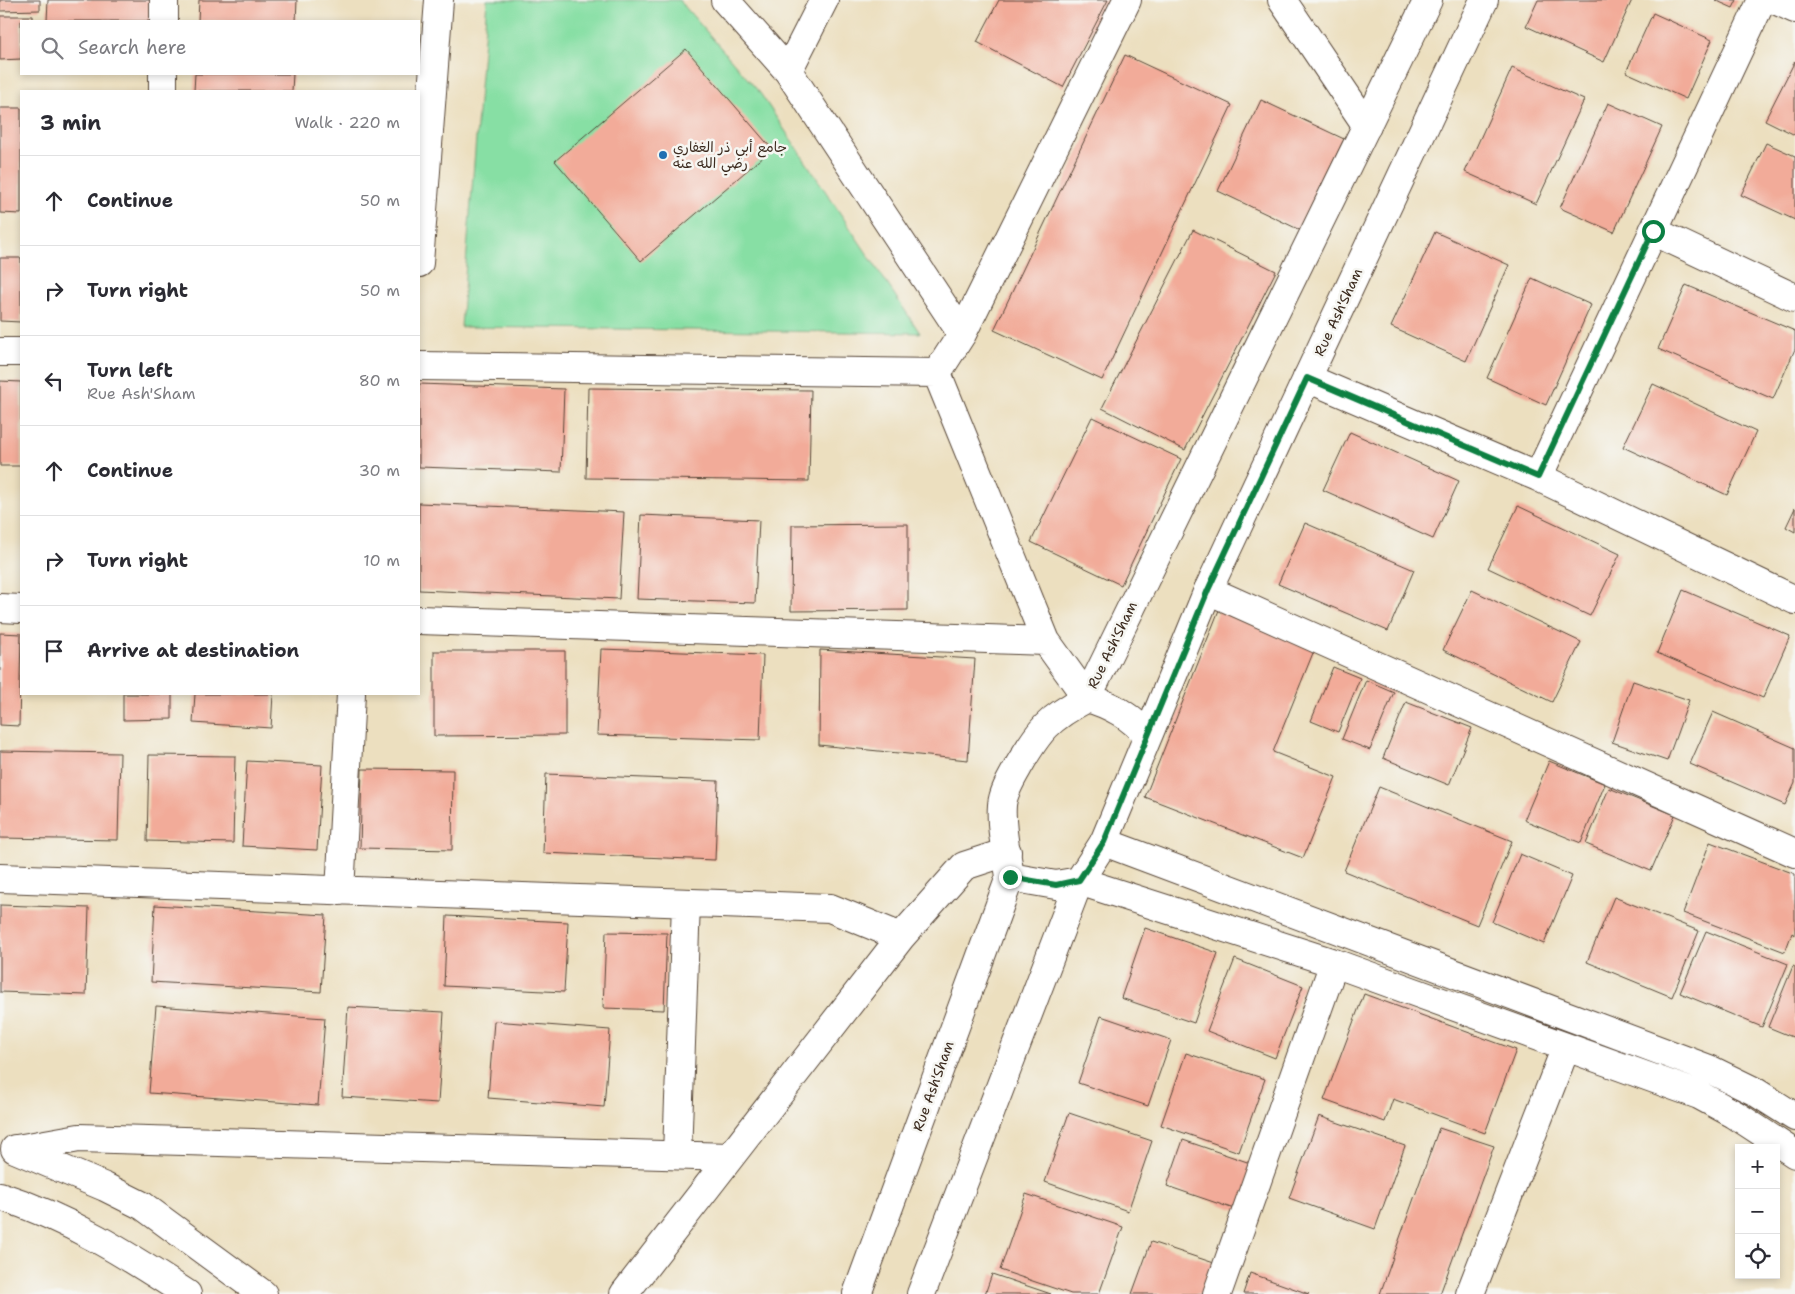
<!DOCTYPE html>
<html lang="en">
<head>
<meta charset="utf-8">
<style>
	:root { --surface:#fff; --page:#f2f2f3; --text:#2b2b33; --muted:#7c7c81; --line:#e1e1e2 }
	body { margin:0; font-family:"Shantell Sans","Playpen Sans Arabic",sans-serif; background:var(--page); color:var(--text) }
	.controls { position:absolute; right:15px; bottom:15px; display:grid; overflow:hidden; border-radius:0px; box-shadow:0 2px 8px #0003 }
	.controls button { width:45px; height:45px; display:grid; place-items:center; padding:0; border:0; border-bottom:1px solid var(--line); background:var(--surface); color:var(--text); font:25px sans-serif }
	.stop { position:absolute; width:15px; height:15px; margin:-11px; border:4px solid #0b8043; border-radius:50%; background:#fff }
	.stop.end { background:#0b8043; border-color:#fff; box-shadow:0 1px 5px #0008 }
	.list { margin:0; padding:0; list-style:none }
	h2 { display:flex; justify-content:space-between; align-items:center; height:65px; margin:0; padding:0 20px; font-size:21px }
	h2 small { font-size:16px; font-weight:400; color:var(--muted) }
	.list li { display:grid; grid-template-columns:32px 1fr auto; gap:15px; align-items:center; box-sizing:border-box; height:90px; padding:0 20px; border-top:1px solid var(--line) }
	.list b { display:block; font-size:19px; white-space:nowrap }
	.list p { margin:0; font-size:16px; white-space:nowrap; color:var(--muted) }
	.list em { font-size:16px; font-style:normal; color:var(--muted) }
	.icon { flex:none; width:28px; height:28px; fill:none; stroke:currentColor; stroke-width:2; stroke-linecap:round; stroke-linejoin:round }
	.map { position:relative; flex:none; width:1795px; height:1294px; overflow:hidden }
	.search { position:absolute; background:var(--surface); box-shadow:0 2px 8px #0003; left:20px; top:20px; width:400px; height:55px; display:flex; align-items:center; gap:12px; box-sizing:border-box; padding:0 18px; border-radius:0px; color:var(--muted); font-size:19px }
	.panel { position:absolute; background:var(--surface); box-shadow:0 2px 8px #0003; left:20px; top:90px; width:400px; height:605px; border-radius:0px }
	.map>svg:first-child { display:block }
	.green { fill:#87dfa4; stroke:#618461 }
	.building { fill:#f2ab99 }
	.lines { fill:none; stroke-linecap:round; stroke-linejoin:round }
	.minor-casing { stroke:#564536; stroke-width:30 }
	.major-casing { stroke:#564536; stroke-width:30 }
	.minor { stroke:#fff; stroke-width:28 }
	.major { stroke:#fff; stroke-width:28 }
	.route { stroke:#0b8043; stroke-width:6 }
	.poi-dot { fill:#1f6fb2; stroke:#f6f6f2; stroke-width:2 }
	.labels { text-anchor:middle; stroke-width:5; stroke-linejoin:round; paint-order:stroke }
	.poi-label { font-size:14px; fill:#3b2a1e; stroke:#f6f6f2; text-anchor:start }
	.street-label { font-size:14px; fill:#3b2a1e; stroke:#f6f6f2 }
</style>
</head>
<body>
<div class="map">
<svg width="1795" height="1294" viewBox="0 0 1795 1294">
	<rect width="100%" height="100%" fill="#f6f6f2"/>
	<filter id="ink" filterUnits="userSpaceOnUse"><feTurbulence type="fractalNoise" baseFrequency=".02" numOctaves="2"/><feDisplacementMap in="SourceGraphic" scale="10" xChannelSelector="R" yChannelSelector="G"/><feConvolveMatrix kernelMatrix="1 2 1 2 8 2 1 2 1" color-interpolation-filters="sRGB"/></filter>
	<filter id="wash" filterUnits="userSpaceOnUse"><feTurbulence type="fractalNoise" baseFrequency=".0096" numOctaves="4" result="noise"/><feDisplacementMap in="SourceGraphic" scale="20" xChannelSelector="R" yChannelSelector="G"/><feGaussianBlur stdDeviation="1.12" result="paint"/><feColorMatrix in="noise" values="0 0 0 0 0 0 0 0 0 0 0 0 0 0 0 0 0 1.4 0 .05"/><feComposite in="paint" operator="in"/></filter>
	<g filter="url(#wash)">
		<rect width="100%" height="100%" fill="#ecdfbf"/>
		<path class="green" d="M487,0H679L760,93L920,333L461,327Z"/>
		<g id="blocks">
			<path class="building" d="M0,0H40V10L0,11Z
				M48,0H156V21H47Z
				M199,0H297L296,21H198Z
				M999,0H1108L1063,87L977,42Z
				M1538,0H1632L1604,62L1526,26Z
				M1715,0H1737L1733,8Z
				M1653,13L1712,40L1686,99L1626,72Z
				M0,16H33V21H21V59L0,60Z
				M686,49L772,149L641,261L555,161Z
				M1125,55L1232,105L1102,380L994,330Z
				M1795,61V135L1765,120Z
				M1512,68L1584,100L1536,204L1465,172Z
				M195,74H293L292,91H194Z
				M1261,100L1344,139L1300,230L1218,191Z
				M1608,103L1662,127L1614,232L1560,208Z
				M0,108H21V214L0,213Z
				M1766,143L1795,156V220L1741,195Z
				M1193,230L1276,271L1185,450L1102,408Z
				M1435,232L1509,265L1466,361L1391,327Z
				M0,258H21V322L0,321Z
				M1532,278L1591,305L1546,405L1487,378Z
				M1686,285L1795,331V349L1773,399L1658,349Z
				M0,381L21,382V466H0Z
				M419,384L564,389L561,472L419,467Z
				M1653,384L1756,432L1727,495L1623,447Z
				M588,388L811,390L809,481L586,478Z
				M1092,417L1181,459L1121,585L1031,542Z
				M1350,432L1459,481L1433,539L1323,490Z
				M419,503L624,512L619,599L419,590Z
				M1518,506L1620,554L1590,616L1488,568Z
				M1795,508V532L1786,527Z
				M641,515L759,520L755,603L637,599Z
				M1305,523L1414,570L1388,631L1278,584Z
				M908,524V610L791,611L792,525Z
				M1472,590L1581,642L1552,702L1443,650Z
				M1683,590L1790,636L1763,698L1657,653Z
				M1219,610L1315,648L1273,752L1336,777L1303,858L1145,797Z
				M0,633L21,634L19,726L0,725Z
				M601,649L763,655L760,740L597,735Z
				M820,650L975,659L968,760L819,745Z
				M434,651H565V735L434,736Z
				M1333,667L1360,678L1338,732L1311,721Z
				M1366,680L1394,692L1370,750L1342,739Z
				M1633,681L1689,700L1667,761L1612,742Z
				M123,694H172V719L123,720Z
				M195,694H273L271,728L193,723Z
				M1406,702L1472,728L1449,785L1383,758Z
				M1713,712L1795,748V783L1785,805L1690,764Z
				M0,751L120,753L118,840L0,838Z
				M149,755L235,756L233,843L147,841Z
				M247,761L322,765L317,850L242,846Z
				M1549,761L1605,784L1581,843L1524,820Z
				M362,769L453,770L452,850L360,848Z
				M546,774L718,781L715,860L543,853Z
				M1379,787L1512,841L1477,925L1344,871Z
				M1609,788L1675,815L1651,871L1586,844Z
				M1710,842L1795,874V935L1792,933L1785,952L1683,913Z
				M1520,854L1572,876L1544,944L1492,922Z
				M1614,897L1699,931L1672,997L1587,962Z
				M0,905L89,908L86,995L0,992Z
				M155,905L326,915L321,992L151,982Z
				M447,916L568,922L564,992L444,986Z
				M1145,928L1218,953L1194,1023L1121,998Z
				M1706,931L1788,964L1762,1027L1680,993Z
				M606,932L667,933L664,1010L603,1008Z
				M1235,959L1303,986L1275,1058L1207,1031Z
				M1793,966L1795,967V1038L1768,1027Z
				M1364,994L1516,1050L1485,1133L1393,1099L1385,1122L1324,1100Z
				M156,1006L325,1018L318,1105L149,1093Z
				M348,1007L444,1012L438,1103L342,1097Z
				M1101,1016L1171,1040L1148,1106L1078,1083Z
				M494,1021L610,1030L604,1107L488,1098Z
				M1186,1053L1265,1079L1239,1152L1161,1125Z
				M1069,1113L1152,1141L1128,1211L1045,1182Z
				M1319,1116L1405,1146L1375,1229L1289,1198Z
				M1439,1128L1494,1146L1440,1294H1380Z
				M1183,1140L1256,1165L1240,1211L1167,1186Z
				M1026,1194L1123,1227L1099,1294H1071L1000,1270Z
				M1151,1242L1217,1264L1206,1294H1132Z
				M1250,1273L1309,1294H1243Z
				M992,1274L1051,1294H985Z"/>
		</g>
	</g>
	<g filter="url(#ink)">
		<use href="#blocks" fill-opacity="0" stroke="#564536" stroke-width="1"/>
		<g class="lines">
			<defs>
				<path id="minor" d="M725,0L788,71L962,334
					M1282,0L1367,126
					M1775,0L1795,9
					M164,21V0
					M788,71L824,0
					M163,91V74
					M1653,231L1795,298
					M419,263L439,0
					M0,352H21
					M419,366L937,373L1046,641
					M937,373L962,334L1127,0
					M1307,378L1538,477L1795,600
					M1538,477L1762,0
					M1208,590L1795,853
					M0,608L21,609
					M419,620L1046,641L1087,698
					M1104,842L1709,1069L1754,1091L1795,1117
					M0,878L830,908L901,937
					M1079,881L1334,963L1699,1095L1734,1114L1795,1154
					M340,891L351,694
					M15,1149L105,1187L143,1206L263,1294
					M17,1149L79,1138L730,1157
					M677,1155L686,903
					M0,1196C69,1218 127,1255 187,1294
					M624,1294L901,937L964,866L1007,852
					M1217,1294L1334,963
					M1470,1294L1566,1047"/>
				<path id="major" d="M1087,698L1428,0
					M1148,736L1208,590L1484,0
					M857,1294L1010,877
					M921,1294L1079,881L1104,842L1148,736C1130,716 1112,705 1087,698C1049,718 1039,730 1018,767C1012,778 1003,792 1002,805C1000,830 1007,853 1010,877L1056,885L1079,881"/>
			</defs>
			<use href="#minor" class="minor-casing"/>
			<use href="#major" class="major-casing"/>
			<use href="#minor" class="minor"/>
			<use href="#major" class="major"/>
		</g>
	</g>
	<g class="lines" filter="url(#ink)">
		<path class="route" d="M1010,877L1056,885L1079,880L1104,842L1208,590L1307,378L1538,477L1653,231"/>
	</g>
	<circle class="poi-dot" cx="663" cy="155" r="5"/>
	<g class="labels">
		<g class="poi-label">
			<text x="673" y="152">جامع أبي ذر الغفاري<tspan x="673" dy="16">رضي الله عنه</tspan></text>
		</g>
		<g class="street-label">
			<text transform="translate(1338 312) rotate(-65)" y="5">Rue Ash'Sham</text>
			<text transform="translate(1112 645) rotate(-64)" y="5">Rue Ash'Sham</text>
			<text transform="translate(933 1086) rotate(-70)" y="5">Rue Ash'Sham</text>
		</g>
	</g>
</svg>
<div class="controls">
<button>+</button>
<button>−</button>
<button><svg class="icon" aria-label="locate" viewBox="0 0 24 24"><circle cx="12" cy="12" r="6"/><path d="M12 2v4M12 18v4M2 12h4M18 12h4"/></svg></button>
</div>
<div class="stop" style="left:1653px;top:231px"></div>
<div class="stop end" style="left:1010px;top:877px"></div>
<div class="search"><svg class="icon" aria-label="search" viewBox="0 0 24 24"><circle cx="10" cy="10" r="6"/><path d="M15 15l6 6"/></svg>Search here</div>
<section class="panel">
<h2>3 min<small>Walk · 220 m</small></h2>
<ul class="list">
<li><svg class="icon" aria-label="ahead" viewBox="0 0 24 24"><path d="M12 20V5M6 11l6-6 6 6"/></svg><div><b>Continue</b></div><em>50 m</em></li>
<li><svg class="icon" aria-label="right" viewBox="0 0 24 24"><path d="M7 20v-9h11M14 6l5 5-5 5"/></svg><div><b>Turn right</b></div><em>50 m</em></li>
<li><svg class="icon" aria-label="left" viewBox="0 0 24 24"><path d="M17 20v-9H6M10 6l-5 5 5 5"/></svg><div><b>Turn left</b><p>Rue Ash'Sham</p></div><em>80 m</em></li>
<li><svg class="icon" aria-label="ahead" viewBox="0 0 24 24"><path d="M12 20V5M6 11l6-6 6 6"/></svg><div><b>Continue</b></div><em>30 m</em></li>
<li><svg class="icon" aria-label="right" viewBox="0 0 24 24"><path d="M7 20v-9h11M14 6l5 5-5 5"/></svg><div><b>Turn right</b></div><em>10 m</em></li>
<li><svg class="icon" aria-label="arrive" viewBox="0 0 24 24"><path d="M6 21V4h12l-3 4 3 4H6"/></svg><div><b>Arrive at destination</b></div></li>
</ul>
</section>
</div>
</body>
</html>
